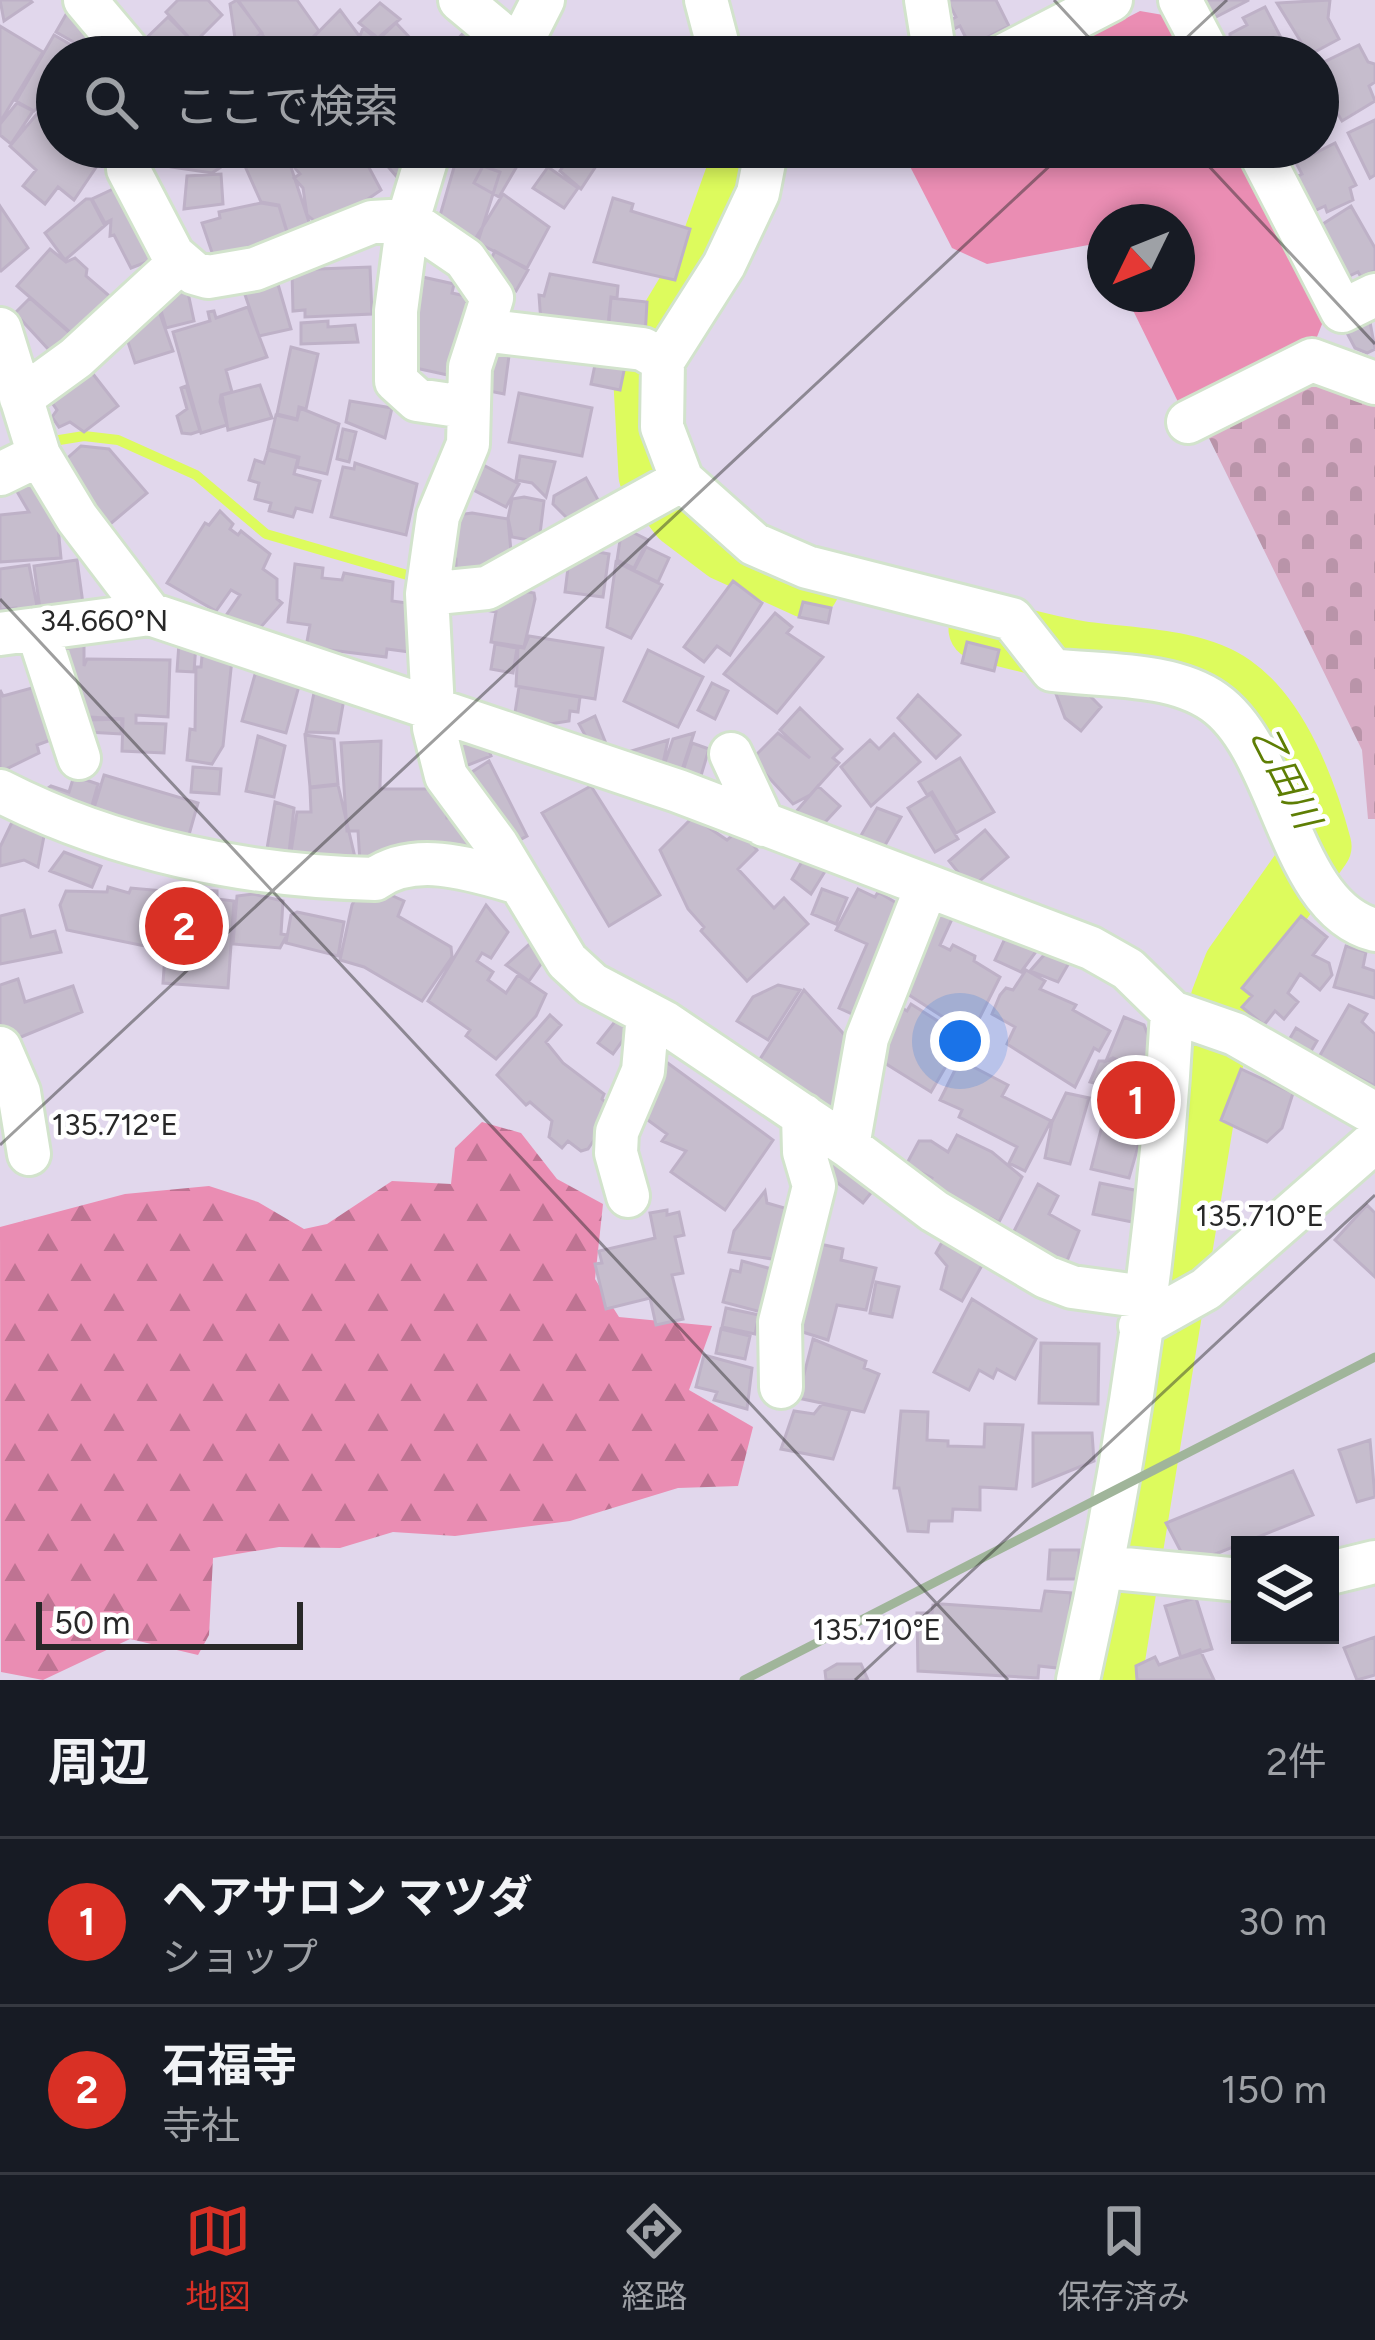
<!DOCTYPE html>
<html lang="ja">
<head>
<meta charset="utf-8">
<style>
	:root { --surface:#171b24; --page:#242831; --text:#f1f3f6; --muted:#9ea1a6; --line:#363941; --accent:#d93025 }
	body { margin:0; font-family:Figtree,"Noto Sans JP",sans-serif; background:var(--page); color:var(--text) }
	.controls { position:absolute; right:36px; bottom:36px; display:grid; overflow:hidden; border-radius:0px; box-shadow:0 6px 18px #0003 }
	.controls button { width:108px; height:108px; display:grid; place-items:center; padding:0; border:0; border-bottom:3px solid var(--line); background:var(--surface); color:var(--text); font:60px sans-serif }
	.compass { position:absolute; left:1087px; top:204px; width:108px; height:108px; border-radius:50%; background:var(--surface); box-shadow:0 6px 18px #0003; rotate:227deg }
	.scale { position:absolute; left:36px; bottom:30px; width:267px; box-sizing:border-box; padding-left:12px; border:6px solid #282828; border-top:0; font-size:33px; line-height:42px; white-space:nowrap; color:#282828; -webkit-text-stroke:9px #fff; paint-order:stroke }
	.you { position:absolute; left:960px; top:1041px; width:42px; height:42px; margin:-30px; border:9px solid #fff; border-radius:50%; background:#1a73e8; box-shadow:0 0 0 18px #1a73e833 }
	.badge { display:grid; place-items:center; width:78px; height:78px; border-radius:50%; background:var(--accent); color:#fff; font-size:39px; font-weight:700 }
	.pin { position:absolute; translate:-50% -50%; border:6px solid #fff; box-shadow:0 3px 12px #0006 }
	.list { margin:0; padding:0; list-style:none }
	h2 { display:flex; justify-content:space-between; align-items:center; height:156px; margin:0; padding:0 48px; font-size:51px }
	h2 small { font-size:39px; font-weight:400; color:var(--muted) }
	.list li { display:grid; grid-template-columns:78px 1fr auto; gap:36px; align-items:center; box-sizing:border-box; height:168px; padding:0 48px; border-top:3px solid var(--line) }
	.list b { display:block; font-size:45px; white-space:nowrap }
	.list p { margin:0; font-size:39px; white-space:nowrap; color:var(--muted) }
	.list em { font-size:39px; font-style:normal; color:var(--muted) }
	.icon { flex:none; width:66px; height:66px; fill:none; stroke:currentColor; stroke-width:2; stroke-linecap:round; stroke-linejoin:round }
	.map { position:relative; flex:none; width:1375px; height:1680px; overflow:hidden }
	.search { position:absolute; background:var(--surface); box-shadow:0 6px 18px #0003; left:36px; right:36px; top:36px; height:132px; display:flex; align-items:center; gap:30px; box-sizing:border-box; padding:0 42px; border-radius:66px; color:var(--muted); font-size:45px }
	.sheet { height:492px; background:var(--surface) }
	nav { display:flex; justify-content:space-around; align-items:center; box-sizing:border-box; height:168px; border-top:3px solid var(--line); background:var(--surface); font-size:33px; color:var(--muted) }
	nav a { display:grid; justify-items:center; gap:6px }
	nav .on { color:var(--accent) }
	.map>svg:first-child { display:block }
	.forest { fill:url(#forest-firs) }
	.cemetery { fill:url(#cemetery-stones) }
	.park { fill:#ea8db3 }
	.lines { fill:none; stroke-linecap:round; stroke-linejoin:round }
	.stream { stroke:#ddfb5d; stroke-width:10 }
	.river { stroke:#ddfb5d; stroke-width:63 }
	.building { fill:#c6bdcd; stroke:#beb1c7; stroke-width:3 }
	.minor-casing { stroke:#d2e3cc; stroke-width:48 }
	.minor { stroke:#fff; stroke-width:42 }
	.rail { stroke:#a0b59a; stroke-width:9 }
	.ticks { fill:none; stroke:#282828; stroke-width:3; stroke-opacity:0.45 }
	.labels { text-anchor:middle; stroke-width:9; stroke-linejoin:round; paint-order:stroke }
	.water-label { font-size:36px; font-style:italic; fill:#5e7e04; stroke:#fff }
	.ticks-label { font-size:30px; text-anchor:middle; fill:#282828; stroke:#fff; stroke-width:9; stroke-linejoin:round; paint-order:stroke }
</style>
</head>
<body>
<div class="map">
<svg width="1375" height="1680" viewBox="0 0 1375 1680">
	<defs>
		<pattern id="forest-firs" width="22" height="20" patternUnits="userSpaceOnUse" patternTransform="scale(3)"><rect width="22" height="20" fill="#ea8db3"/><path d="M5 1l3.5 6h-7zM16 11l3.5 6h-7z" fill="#be7392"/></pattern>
		<pattern id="cemetery-stones" width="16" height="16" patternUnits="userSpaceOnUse" patternTransform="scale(3)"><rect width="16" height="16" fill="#d8acc5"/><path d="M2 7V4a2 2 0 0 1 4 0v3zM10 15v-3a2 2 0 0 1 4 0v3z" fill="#b994a9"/></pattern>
	</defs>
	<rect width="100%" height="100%" fill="#e1d7ec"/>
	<path class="forest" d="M482,1122L521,1133L557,1179L603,1204L595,1279L619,1317L712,1326L689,1390L753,1427L738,1486L678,1488L570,1521L455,1536L393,1532L340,1548L279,1547L213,1558L209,1635L198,1655L130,1639L43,1680L1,1672L0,1227L125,1194L209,1186L258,1202L304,1229L327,1224L392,1181L451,1184L455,1148Z"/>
	<path class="cemetery" d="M1313,373L1375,399V819H1368L1362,750L1203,426Z"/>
	<path class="park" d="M1140,11L1169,16L1188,57H1051Z
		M900,147H1231L1324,319L1313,347L1182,410L1125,294H1177V222H1105V253L1099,243L987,264L952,248Z"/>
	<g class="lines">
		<path class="stream" d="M47,442L84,436L118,440L196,475L266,534L421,579"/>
		<path class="river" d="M747,147L706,262L644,365L650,475L681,516L726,550L808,587
			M980,629C1010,637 1040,645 1071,651C1118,660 1192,657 1232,686C1279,719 1306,793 1320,846L1235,966L1222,1000L1110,1680"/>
	</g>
	<path class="building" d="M0,0H30L32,2L4,21Z
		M178,0H208L222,15L194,43L166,12Z
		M237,0L262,33L237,52L230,4Z
		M238,0H297L319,31L293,57H278Z
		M947,0H996L1009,26L970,46L960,26L954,29L951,20L956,17Z
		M1202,0H1249L1212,19Z
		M1330,0L1328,18L1339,39L1309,55L1277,3Z
		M380,3L400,19L378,38L359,23Z
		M1265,7L1291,57H1231L1230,34L1247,25L1243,18Z
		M340,10L360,37L335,57H294Z
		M68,11L96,27L84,48L56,32Z
		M168,17L194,43L179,57H143L135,49Z
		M396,23L428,57H352L363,28L378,40Z
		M0,26L43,52L0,122Z
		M469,27L488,45L477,57H465L452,45Z
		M54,35L90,56L57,57V103L48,98L34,111L16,101Z
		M259,37L276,57H243L239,52Z
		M1359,45L1368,62L1375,64V82L1369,86L1375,101L1342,121L1319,83L1318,65Z
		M47,102L57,109V147H97L105,154L74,200L58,187L45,204L23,186L36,170L10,146Z
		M17,103L33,111L11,144L0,135V124Z
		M1375,120V175L1370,178L1348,133Z
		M1335,143L1356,185L1350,188L1353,200L1327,212L1325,206L1312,212L1294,178L1302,174L1296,163Z
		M168,147H227L224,165L212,173L171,167Z
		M252,147H282L286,152L312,231L289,238L279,205L261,202L244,164L235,166L237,155Z
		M322,147H342L357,166L365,160L381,190L324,229L307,215L303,188L294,178L300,174L295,168Z
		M371,147H415L418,150L396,176Z
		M493,147L527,149L499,197L474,183Z
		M576,147L602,157L581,189L560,171Z
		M457,157L500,172L474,254L439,219Z
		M548,167L578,188L564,208L533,188Z
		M221,174L223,204L184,209L187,176Z
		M126,183L157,258L131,268L114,235L110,236L111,220L105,223L92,199Z
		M503,194L549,227L527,268L474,241Z
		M613,198L633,204L631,211L690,229L675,280L594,262Z
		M86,199H91L104,224L110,221L65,260L45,233Z
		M261,203L279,206L289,239L218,270L202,223L220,218L219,212Z
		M0,206L28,248L1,271L0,270Z
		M1351,206L1375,248V270L1361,277L1358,272L1347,277L1318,227Z
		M50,249L66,262L75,258L87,269L86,276L114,300L79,340L17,286Z
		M495,251L528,270L516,291L484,273Z
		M370,267L372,314L305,317V310L293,311L292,270Z
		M275,274L291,329L259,336L241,283Z
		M409,274L454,284L452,293L470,297L452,376L411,367Z
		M550,274L618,286L617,298L611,297L607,334L541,323L539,295L544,296Z
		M187,288L194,321L166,328L156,293Z
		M30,298L79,341L60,362L15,313Z
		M611,298L647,302L645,337L608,334Z
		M248,307L267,357L226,370L232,392L221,395L220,402L227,425L201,433L173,332L210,321L208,312L214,311L216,318Z
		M159,311L173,351L135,363L122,324Z
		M328,321V327L355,325L358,342L301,344V323Z
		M1370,322L1375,349L1367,353L1355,348L1347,333Z
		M487,344L510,348L504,394L475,388Z
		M291,347L318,354L306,409L299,407L297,419L277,414Z
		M597,355L626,361L620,390L591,384Z
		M86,365L118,406L84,432L70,422L59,427L52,417L57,410L46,394Z
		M260,385L272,418L228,430L222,395Z
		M186,386L200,431L191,434L182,433L177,416L187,409L181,388Z
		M519,393L592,408L582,456L509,442Z
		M350,401L392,408L385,438L346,422Z
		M300,408L339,424L327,474L297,467L299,457L268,449L276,415L297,420Z
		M343,429L356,432L349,462L337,459Z
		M81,446L109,449L147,493L109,525L62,463Z
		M268,450L298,458L294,474L320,481L312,512L296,508L293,517L269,511L271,503L255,499L259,483L249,480L255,460L264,463Z
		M520,456L555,462L546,497L532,483L516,480Z
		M472,459L519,484L506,507L462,484Z
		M355,463L417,484L406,535L331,517L343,467L354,469Z
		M586,478L603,509L573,524L553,504L554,496Z
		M31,481L57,516L61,558L0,562V515L29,512L12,483Z
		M524,497L544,501L539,542L512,537L508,518L512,499Z
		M220,511L233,524L230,529L238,535L241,531L270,554L263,569L277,579V599L282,603L252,637L225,617L240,595L231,590L216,611L167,583L205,523L209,525Z
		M472,513L508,519L512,562L485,572L456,570V559L439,556L449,516Z
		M630,531L648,540L634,568L617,560L621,534Z
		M646,547L669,558L658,582L634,570Z
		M582,549L609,554L603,597L565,592L570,552Z
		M77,560L84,611L41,617L34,566Z
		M616,562L662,585L631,638L607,627Z
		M295,564L323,568L322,578L342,580L344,573L393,582L392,601L422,605L417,653L387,649L386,657L306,647L310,625L288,622Z
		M29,565L39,616L17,619L16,608L0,610V569Z
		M733,581L762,603L730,655L717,646L704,662L684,647Z
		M522,591L534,593L535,599L524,647L491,642L496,612L486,610L489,593Z
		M803,602L831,608L828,623L799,617Z
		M775,613L792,627L787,633L823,657L777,713L724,674Z
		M529,636L603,648L595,699L516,686L518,647L524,648Z
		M84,642V666L87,659L170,660L168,717L136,715V723L166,724L164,753L122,751L123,719L88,720L49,644Z
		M967,642L999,650L994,671L962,663Z
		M179,643L196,644L194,672L177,671Z
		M495,644L517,648L513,673L491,669Z
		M648,650L703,677L678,727L624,701Z
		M202,656L232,659L223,746L212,764L187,760L190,729L195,730L196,667H201Z
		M256,671L299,686L286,733L242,721Z
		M712,683L728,691L715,719L698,710Z
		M39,686L56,738L37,745L39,753L0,772V690L3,696Z
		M519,687L580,697L578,712L570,711L569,721L550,724L514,719Z
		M1061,687L1086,692L1101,707L1081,731L1065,718L1056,694Z
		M314,693L344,699L338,733L306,732Z
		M918,695L960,735L936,758L898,718Z
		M800,708L842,749L833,758L839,763L810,795L793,804L752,759L778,733L810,758L780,730Z
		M595,716L605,741L592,748L579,724Z
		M89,717L122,719L121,734L88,732Z
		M440,728L486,742L491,756L453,771Z
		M694,733L681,773L663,768L673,739Z
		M894,734L920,762L871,806L841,767L870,740L879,749Z
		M305,735L334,739L338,784L310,787Z
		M258,736L285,746L274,797L246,791Z
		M668,740L661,773L628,752Z
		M381,741L380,789H445L447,818L465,817L471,823L473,859L360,862L358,831H347L341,743Z
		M692,743L709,749L700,779L682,774Z
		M960,758L994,812L956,833L932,792L927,795L919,782Z
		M489,761L527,836L506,847L461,779Z
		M193,767L221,769L219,794L191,792Z
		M104,775L198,803L185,849L90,821Z
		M74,776L98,784L88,820L36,797L51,786L69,792Z
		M338,785L357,866L288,872L297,812H311L310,788Z
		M591,786L660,895L609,926L542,813Z
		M818,786L840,806L815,833L794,814Z
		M931,794L958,839L935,852L908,808Z
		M275,802L294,808L287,871L264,866Z
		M877,808L901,817L880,854L856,844Z
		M16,814L46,826L38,867L24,860L0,866V847Z
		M693,817L727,840L737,831L747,837L757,850L738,869L774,908L784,898L808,924L747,981L701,931L704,927L688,909L660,850Z
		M985,830L1008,857L971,888L949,861Z
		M64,852L101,866L92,887L50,871Z
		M805,856L827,868L811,894L792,879Z
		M108,887L129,893L131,888L163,891L168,898L164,950L67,930L60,905L66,891L107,892Z
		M375,888L404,901L398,916L451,947L452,957L422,1001L364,967L340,960L352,905L360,890Z
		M186,889L217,891V899L234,901L228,988L163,983L169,896L186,897Z
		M822,889L847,898L836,924L812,914Z
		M858,889L875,897L878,892L910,911L863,1019L839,1008L867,944L836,930Z
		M253,894L283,901L281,934L287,935L280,948L233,944L237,896Z
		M927,903L953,917L940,945L950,950L953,945L975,956L974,961L1000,977L971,1035L895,986Z
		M486,905L508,932L491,958L482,953L477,961L493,972L488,980L506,993L518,975L546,994L536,1016L496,1059L466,1036L470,1030L428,1001Z
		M24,910L31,937L55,931L61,952L0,964V916Z
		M297,912L344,922L338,956L286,943L291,915Z
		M1301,916L1327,937L1313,955L1329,963L1332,975L1320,990L1300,974L1288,993L1298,1002L1284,1019L1275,1011L1264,1025L1242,1007L1252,996L1242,988Z
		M1008,932L1040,946L1021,972L995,960Z
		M534,940L546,957L529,981L506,965Z
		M1346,946L1366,952L1363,967L1375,971V998L1334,987Z
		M1051,947L1073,956L1058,982L1030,971Z
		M1026,970L1045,981L1040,989L1076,1005L1073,1010L1110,1031L1099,1051L1094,1048L1075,1087L1007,1044L1015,1027L992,1014L1000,995L1006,988L1013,990Z
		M18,979L25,1002L73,986L82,1012L16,1039L0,1032V985Z
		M778,985L800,990L768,1040L737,1021L753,997Z
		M804,990L850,1041L831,1117L753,1070Z
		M889,1000L907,1011L911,1004L963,1037L931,1092L875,1057Z
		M1349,1005L1367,1014L1362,1022L1375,1034V1086L1319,1057Z
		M550,1015L561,1025L546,1042L563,1063L604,1094L602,1099L614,1110L588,1149L581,1151L568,1141L562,1148L549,1137L552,1121L530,1102L526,1105L497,1075Z
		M1124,1017L1144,1025L1154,1051L1146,1072L1113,1058L1106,1061Z
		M617,1019L631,1029L613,1054L598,1043Z
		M1296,1028L1317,1041L1304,1063L1283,1050Z
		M654,1053L773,1140L725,1210L671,1172L686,1151L662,1141L667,1134L641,1115Z
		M960,1060L1008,1085L1002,1096L1051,1121L1025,1171L1009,1163L1017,1147L959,1117L962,1110L940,1100Z
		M1113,1060L1145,1073L1142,1086L1115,1081L1114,1088L1090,1082L1099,1061Z
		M1241,1069L1293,1093L1282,1128L1267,1142L1221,1120Z
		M1121,1083L1157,1089L1146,1117L1115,1110Z
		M1066,1093L1089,1098L1070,1164L1045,1158L1052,1122Z
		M1106,1110L1146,1119L1129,1178L1091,1169Z
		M957,1135L992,1152L1022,1177L999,1222L929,1187L932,1178L906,1165L919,1141H931L948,1152Z
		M831,1145L879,1183L863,1203L815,1165Z
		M1100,1183L1139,1191L1132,1222L1093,1214Z
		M1038,1184L1058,1196L1049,1214L1079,1231L1065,1266L1008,1243Z
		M765,1191L767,1203L788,1209L778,1260L729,1252L734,1231Z
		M1367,1205L1375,1213V1277L1335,1240Z
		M667,1210V1215L679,1212L684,1235L675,1237L683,1273L672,1275L683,1319L656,1325L650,1298L606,1309L595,1264L602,1263L599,1251L655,1238L650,1213Z
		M947,1233L985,1260L962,1301L941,1289L947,1266L936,1253Z
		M815,1243L843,1249L841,1260L876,1268L866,1310L837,1305L828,1340L793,1329Z
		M742,1261L772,1269L761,1312L723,1302L731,1270L740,1272Z
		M876,1282L899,1287L892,1317L870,1313Z
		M972,1299L1036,1339L1015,1379L997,1369L993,1378L979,1370L969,1390L934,1372Z
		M726,1308L759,1315L755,1334L722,1327Z
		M721,1329L750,1336L745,1359L716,1353Z
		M813,1339L866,1361L864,1368L879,1374L864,1412L798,1398Z
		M1041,1343L1099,1344L1098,1404L1039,1403Z
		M704,1355L752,1368L747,1409L714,1400L717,1392L696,1387Z
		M822,1404L850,1410L833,1459L781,1449L794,1411L814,1414Z
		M901,1411L928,1412L927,1440L948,1441V1446L984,1447L985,1424L1023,1425L1016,1489L980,1487V1510L953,1509L952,1521H929L928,1532L908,1531L899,1488H894Z
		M1033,1433H1092L1094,1461L1033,1486Z
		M1370,1440L1375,1497L1357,1502L1339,1450Z
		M1293,1471L1313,1515L1188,1565L1166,1523Z
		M1050,1550H1079V1579H1048Z
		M1045,1591L1071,1593L1066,1669L1039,1666L1038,1678L918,1671L917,1613H932L933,1605L942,1604L1041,1611Z
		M1196,1598L1212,1649L1181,1658L1165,1606Z
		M1375,1637V1675L1357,1680L1344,1648Z
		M1200,1650L1214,1680H1137L1136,1666L1155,1657L1159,1665Z
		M837,1664H861L868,1680H826L825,1671Z"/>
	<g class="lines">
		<defs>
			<path id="minor" d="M85,0L133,57
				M460,0L520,50
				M706,0L721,57
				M926,0L935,57
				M1180,0L1210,57
				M514,57L543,0
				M1001,57L1111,0
				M127,147L128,169L173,255L194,273L208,277L255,269L372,222L408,220L396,311V381L417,400L465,407
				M430,147L408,220L465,259L492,298L482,330
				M767,147L758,193L724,265L663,361L662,427L682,480L754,544L807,567L1012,619L1052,670C1102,676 1172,672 1214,702C1284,751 1288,908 1375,930
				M1257,147L1342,311L1375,295
				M0,329L39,455L77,518L150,614L678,791L1091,948L1128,969L1172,1012C1160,1236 1127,1461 1078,1680
				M21,398L76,358L179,263
				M1188,422L1312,360L1375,383
				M0,474L39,455
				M682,480L487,588L427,594L434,728L446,776L497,845L567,961L592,984L664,1022L848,1146L934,1211L1046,1277L1072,1287L1145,1297
				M427,594L438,516L468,444L470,367L482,330L643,349L663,361
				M37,629L79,758
				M0,634L150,614
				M731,754L764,825
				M0,791C115,850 246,876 375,879C416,850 474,870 519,883
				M1172,1012L1235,1034L1375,1114
				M0,1048L19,1092L29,1154
				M848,1146L867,1038L926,888
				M628,1196L616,1153L617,1132L643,1071L648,1014
				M1140,1326L1206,1289L1375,1141
				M781,1387L780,1322L814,1186L804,1152L803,1115
				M1103,1567L1240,1580
				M1330,1573L1375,1562"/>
		</defs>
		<use href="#minor" class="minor-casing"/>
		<use href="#minor" class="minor"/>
		<path class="rail" d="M744,1680L1375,1357"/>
	</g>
	<path class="ticks" d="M1054,0L1107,57M1166,57L1227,0M1191,147L1375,344M0,599L1008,1680M0,1145L1070,147M855,1680L1375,1195"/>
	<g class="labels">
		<g class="water-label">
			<text transform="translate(1286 777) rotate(63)" y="13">乙田川</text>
		</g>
	</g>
	<g class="ticks-label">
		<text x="104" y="631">34.660°N</text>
		<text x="115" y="1135">135.712°E</text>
		<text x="1260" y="1226">135.710°E</text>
		<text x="877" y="1640">135.710°E</text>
	</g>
</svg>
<div class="controls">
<button><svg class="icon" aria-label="layers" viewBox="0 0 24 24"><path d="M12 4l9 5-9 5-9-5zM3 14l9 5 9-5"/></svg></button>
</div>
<svg class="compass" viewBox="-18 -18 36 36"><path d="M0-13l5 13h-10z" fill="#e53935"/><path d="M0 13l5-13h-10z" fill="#9ea1a6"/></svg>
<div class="scale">50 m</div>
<div class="you"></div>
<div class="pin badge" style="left:1136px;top:1100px">1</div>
<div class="pin badge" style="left:184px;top:926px">2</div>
<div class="search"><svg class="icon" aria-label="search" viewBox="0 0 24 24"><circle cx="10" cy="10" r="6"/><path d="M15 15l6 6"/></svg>ここで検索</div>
</div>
<section class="sheet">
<h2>周辺<small>2件</small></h2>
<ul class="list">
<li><span class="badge">1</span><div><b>ヘアサロン マツダ</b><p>ショップ</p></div><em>30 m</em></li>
<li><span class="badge">2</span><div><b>石福寺</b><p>寺社</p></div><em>150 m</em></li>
</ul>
</section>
<nav>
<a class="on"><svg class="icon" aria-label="map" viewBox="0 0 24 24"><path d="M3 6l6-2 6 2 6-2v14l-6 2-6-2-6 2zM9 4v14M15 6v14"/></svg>地図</a>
<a><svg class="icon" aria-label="directions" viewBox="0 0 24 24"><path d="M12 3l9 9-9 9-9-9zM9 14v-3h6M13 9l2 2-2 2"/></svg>経路</a>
<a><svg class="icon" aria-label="saved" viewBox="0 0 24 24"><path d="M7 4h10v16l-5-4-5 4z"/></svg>保存済み</a>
</nav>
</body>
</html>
